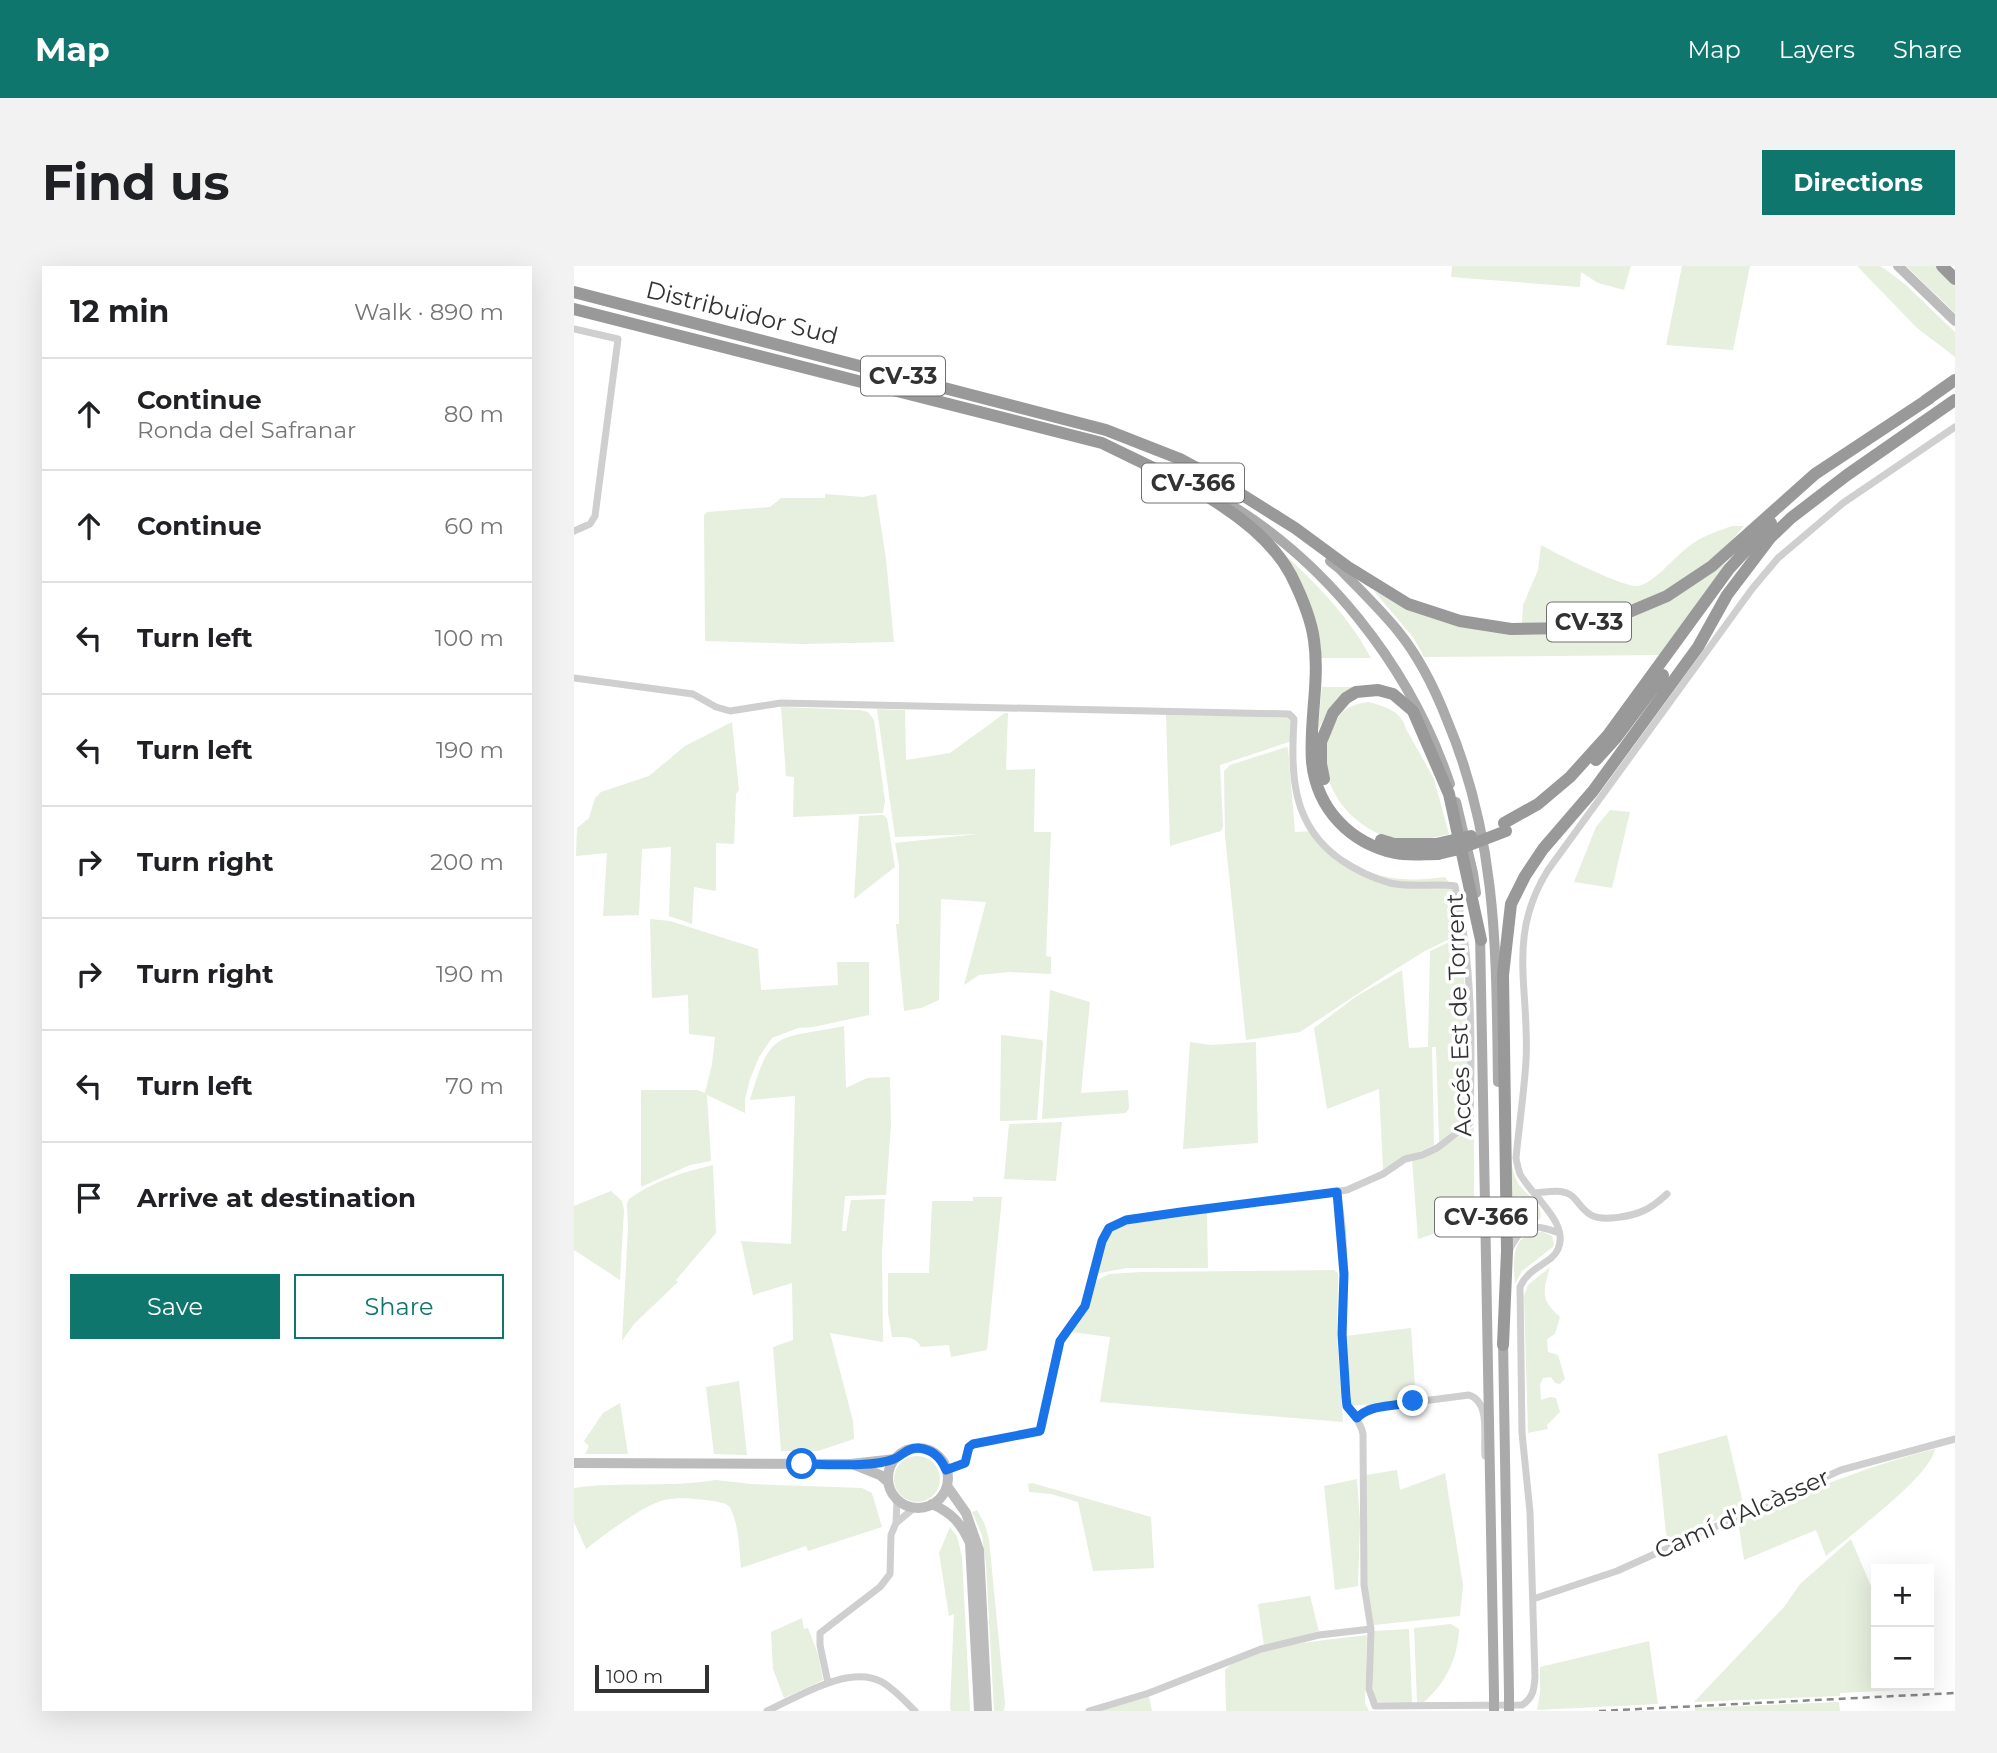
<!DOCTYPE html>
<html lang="en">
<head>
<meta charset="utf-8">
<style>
	:root { --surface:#fff; --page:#f2f2f2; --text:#202124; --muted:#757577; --line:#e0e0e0; --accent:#0f766e }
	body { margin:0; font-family:Montserrat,sans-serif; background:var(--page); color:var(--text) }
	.controls { position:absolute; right:21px; bottom:21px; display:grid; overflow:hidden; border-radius:0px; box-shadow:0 7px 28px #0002 }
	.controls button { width:63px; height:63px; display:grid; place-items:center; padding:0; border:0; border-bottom:2px solid var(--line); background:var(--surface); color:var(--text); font:35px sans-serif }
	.scale { position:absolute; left:21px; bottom:18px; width:114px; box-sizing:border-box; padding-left:7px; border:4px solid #323232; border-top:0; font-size:19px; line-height:24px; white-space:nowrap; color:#323232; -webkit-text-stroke:5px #fff; paint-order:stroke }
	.stop { position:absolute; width:21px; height:21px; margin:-16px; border:5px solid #1a73e8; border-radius:50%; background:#fff }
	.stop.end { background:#1a73e8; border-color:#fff; box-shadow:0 2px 7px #0008 }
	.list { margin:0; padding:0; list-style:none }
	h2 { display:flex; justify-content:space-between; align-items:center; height:91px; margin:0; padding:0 28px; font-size:30px }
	h2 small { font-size:23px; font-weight:400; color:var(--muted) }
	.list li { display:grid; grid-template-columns:46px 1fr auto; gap:21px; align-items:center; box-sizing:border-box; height:112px; padding:0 28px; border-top:2px solid var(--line) }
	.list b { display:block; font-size:26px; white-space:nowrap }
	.list p { margin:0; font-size:23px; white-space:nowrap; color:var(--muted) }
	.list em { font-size:23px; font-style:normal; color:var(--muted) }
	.actions { display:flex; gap:14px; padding:21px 28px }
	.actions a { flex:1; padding:16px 0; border:2px solid var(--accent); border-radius:0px; text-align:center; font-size:24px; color:var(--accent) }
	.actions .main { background:var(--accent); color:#fff }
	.icon { flex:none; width:38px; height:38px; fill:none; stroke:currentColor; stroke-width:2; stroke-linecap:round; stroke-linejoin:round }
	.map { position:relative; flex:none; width:1381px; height:1445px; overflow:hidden; border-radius:0px }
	header { display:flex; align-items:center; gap:42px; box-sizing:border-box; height:98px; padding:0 35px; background:var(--accent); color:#fff }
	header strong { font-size:33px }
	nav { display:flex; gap:38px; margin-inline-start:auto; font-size:24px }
	.intro { display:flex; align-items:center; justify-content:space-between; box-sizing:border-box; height:168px; padding:0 42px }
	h1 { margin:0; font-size:49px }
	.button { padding:18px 32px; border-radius:0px; background:var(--accent); color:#fff; font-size:24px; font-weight:700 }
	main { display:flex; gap:42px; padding:0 42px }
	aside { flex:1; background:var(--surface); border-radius:0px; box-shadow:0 7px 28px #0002 }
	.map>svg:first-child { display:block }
	.green { fill:#e7efdf }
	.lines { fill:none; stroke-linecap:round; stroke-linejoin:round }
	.street { stroke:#cfcfcf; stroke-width:7 }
	.secondary { stroke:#bcbcbc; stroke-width:10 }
	.primary { stroke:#aaa; stroke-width:10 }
	.highway { stroke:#999; stroke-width:12 }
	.rail { stroke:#878787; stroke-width:2.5; stroke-dasharray:7 5; stroke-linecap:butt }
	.primary-bridge { stroke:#aaa; stroke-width:10 }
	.highway-bridge { stroke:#999; stroke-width:12 }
	.route { stroke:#1a73e8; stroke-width:9 }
	.labels { text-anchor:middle; stroke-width:7; stroke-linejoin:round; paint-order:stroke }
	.shield { fill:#fff; stroke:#707070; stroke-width:2 }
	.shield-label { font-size:23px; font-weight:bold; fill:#323232 }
	.street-label { font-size:24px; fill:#323232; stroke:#fff }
</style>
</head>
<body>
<header>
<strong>Map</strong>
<nav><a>Map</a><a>Layers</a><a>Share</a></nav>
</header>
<div class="intro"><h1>Find us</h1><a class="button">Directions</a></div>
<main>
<aside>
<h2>12 min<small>Walk · 890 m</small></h2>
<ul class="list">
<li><svg class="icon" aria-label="ahead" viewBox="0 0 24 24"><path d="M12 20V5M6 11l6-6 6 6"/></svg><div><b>Continue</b><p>Ronda del Safranar</p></div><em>80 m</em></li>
<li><svg class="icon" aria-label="ahead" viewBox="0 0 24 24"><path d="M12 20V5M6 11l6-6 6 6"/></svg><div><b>Continue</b></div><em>60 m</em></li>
<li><svg class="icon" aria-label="left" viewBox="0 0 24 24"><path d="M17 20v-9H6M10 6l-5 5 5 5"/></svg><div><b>Turn left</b></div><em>100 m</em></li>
<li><svg class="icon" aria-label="left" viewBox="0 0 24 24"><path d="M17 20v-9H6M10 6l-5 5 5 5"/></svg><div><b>Turn left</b></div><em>190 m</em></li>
<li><svg class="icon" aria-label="right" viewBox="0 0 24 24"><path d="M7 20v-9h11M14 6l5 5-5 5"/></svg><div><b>Turn right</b></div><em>200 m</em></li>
<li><svg class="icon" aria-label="right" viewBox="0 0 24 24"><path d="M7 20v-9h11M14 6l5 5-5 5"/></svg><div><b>Turn right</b></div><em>190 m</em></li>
<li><svg class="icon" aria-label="left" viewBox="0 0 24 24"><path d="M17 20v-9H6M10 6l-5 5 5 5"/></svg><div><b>Turn left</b></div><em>70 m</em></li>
<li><svg class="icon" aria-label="arrive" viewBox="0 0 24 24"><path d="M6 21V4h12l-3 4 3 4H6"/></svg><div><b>Arrive at destination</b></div></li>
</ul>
<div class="actions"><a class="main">Save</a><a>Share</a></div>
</aside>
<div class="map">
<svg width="1381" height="1445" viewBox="0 0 1381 1445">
	<rect width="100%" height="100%" fill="#fff"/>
	<path class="green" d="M878,0H1057L1050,24L1024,17L1007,6L1006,21L877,11Z
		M1108,0H1176L1159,84L1092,79Z
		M1283,0H1306L1311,3L1332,19L1381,66V91L1343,62Z
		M1332,0H1361L1381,19V47Z
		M251,228L289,231L302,228L312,293L320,376L229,378L131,375L130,249L133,246L196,241L207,232H251Z
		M1158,260H1170L1149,285L1094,323L1051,343L990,355L948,357L949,339L964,304L967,279C983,288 1047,320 1062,320C1078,320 1101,290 1114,281C1126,271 1143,265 1158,260Z
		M710,288C744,319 775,351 797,392H747C748,354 729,320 710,288Z
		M1162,290L1087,389L850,391L839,371L799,324L825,338L966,367L1100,332Z
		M748,421H788C762,432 757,439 744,464Z
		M794,436C810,440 828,445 832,463L860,513L875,568C858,572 840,577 822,573C775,564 735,511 758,463C767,444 772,440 794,436Z
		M207,441L286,444L294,446L300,454L311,535L309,547L219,551L220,511L212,510Z
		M303,443L331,444L332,494L376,487L431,447H434L432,504L461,503L460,566H477L472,690L477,691V708L435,706L405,709L390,719L412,636L367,633L365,734L347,742L330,745L322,658H325V600L321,577L404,568L321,571Z
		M721,448L718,475L646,499L649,560L647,565L596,580L592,449L687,450Z
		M158,456L165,524L162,528L160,578L142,577V625L120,621L118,658L95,650L97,581L68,583L65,649L29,650L33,587L2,590L3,562L15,552L21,532L27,526L75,510L111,480Z
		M712,481L714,482L721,566L741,565C777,608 816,619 871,611L878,620L888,667L851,685L806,713L726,766L672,774L651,570L650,505L656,499Z
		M1036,544L1056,546L1038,622L1000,616L1022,561Z
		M309,549L313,552L321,601L280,633L285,550Z
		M76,653L96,655L184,683L187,724L264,719L263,696H295V749L239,761L224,762L198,772L185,791L176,813L171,833V847L133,829L137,895L116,899L67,921V824H123L131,827L138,798L141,771L115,768L114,729L78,732Z
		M888,670L895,803L891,857L865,876L862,781H858L860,879L809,903L805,823L753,843L740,762L783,730L828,704L835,782L854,781L856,685Z
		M476,724L516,736L507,827L554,824L555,842L552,847L468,853Z
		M270,760L272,822L293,812L316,811L317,858L312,929L271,930L268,965H272L277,934L311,933L308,986L309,1076L256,1067L279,1155L280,1173L244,1185H207L199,1081L219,1074L218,1017L179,1029L167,975L217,978L221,830L176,834C197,762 202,774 270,760Z
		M427,769L468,774L469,777L463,854L426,855Z
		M616,776L637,779L682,776L684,877L609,883Z
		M488,856L482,915L430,913L435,858Z
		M900,861V949L871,964L844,973L838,894L873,878Z
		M936,889C938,899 939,908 944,917C951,929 971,938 966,953L945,963L938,970Z
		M139,899L142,967L102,1014L104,1016L60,1058L48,1075L54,962L53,937L55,933C79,915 110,906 139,899Z
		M37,925L48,935L50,944L46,1014L0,984V940Z
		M399,931H428L413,1084L377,1091L375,1079L347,1081C341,1069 330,1072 318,1071L314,1047V1007H355L358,935H399Z
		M633,946L634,1002H553L521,1008C526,992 530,971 543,960Z
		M969,966L978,970L980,978L979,981L948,1005L941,1018C939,993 936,967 969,966Z
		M976,1001C969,1026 966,1033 986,1051L981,1068L973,1073L974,1086L984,1089L991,1113L986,1118L981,1117L977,1111L969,1112L966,1119L967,1134L976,1131L982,1132L986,1146L973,1159L974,1163L954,1167L950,1030L954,1019Z
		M760,1004L764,1007V1012L763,1071L769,1156L526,1136L536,1071L496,1066L520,1016L535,1008L567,1006Z
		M837,1062L841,1119L827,1126L826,1135L776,1140L771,1070Z
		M165,1115L173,1189L140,1188L132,1121Z
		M46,1137L54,1188H11L15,1180L10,1175L29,1147Z
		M1153,1169L1170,1241L1093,1278L1084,1188Z
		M1361,1183C1357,1210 1275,1270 1252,1290L1242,1264L1170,1294L1164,1255C1229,1227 1292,1200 1361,1183Z
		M320 1213a23 23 0 1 1 46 0a23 23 0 1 1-46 0Z
		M823,1204L826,1224L871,1207L889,1319L886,1350L800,1359L793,1319L792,1209Z
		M783,1213L786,1255L784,1320L761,1324L750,1220Z
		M142,1214L177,1218L288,1222L298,1227L308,1261L234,1285L232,1280L167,1302C165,1280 165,1260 156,1241L150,1237C132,1234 108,1230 90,1234C69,1239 30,1269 12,1283L0,1256V1222C47,1215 95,1222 142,1214Z
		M458,1217L577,1251L580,1302L519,1305L504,1236L477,1228L455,1226L454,1218Z
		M403,1244L411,1259L415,1274L431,1437L430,1445H420L412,1299L408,1269L398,1246Z
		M376,1261L383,1270L388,1291L396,1445H377L376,1442L380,1348L375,1350L365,1287Z
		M1277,1273L1302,1332V1419H1341L1343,1423L1266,1427V1430L1120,1436L1210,1341L1226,1318Z
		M736,1330L745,1365L690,1380L684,1338Z
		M228,1352L230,1363L234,1362L244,1388L249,1414L210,1432L199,1403L197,1366Z
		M877,1358L885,1363C884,1393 871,1418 849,1437H843L840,1362Z
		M835,1363L838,1437L804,1436L801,1434L797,1407L800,1365Z
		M793,1369L791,1437L795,1445H652L651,1404C673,1379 758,1374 793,1369Z
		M1075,1375L1084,1438L963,1444L966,1427V1401Z
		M575,1430L578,1445H525Z
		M1265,1436L1266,1445H1121V1442Z"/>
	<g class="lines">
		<path class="street" d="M0,63L44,73L21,250L16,258L0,265
			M0,412L119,428L142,441L156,445L207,437L715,448L720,453C717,509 717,559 767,594C782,604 798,612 816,617C838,622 859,617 881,620C899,697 898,778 896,857L863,882L848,889L831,893L809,908L773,924L552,954L535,962L529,975L511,1040L487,1075L468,1162L461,1166L399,1178L395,1181L392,1197L372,1204
			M763,926C777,993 764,1063 772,1131C773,1147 786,1151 789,1168L790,1319L797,1363L795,1423L801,1440L948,1439C959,1432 960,1424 961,1411L956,1246L948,1167L946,1021C955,1000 978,998 984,983C996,957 957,929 946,908C944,903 943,897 942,892C945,860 950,827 952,795C956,723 932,671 974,604L1178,323L1204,292L1269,237L1381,161
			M961,927C972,926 989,922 998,930C1005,936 1008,944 1017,949C1029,956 1059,950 1071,944C1080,940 1086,934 1093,928
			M935,985C948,957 959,957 985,967
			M783,1152L795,1142L895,1129C917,1136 909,1171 911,1190
			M322,1257L340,1242
			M959,1333L1043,1305L1267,1204L1381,1173
			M254,1417L246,1379V1367L306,1321L316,1308L317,1269L322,1257L323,1233
			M193,1445C224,1431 275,1398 308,1416C320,1423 331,1435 341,1445
			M515,1445L575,1427L687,1383L745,1369L797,1363"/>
		<path class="secondary" d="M1324,0L1381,55
			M314 1212a30 30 0 1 1 60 0a30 30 0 1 1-60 0Z
			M0,1197L277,1198L321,1193
			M281,1199L306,1209L314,1216
			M373,1220L392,1247L405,1284L413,1445
			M358,1238C378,1247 387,1257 396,1277L405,1445"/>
		<path class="primary" d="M642,230C751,292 836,400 876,518
			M756,295L766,303C785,323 806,343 824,365C845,391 861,423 873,454C924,575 922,687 924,816
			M882,536L899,607L902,627
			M906,667L920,1428
			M929,1073L935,1428"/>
		<path class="highway" d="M1368,0L1381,13
			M0,26L532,164L606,193L643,213L721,262L774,301L834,338L886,355L937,363L990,362L1048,349L1093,330L1138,300L1241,208L1356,132
			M0,43L528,177C592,209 682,244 717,309C727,329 737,351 740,374C746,415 735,455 738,496C743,543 776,577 821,587C834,590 850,588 864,588
			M1351,135L1381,114
			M1194,274L1217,252L1273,209L1381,134
			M1022,494L1042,472L1089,409
			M750,513L747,498V476L759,447L772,432L782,426L804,424L819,428L839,445L875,528L907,674
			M930,557L964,538L996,511L1034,469L1155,303L1197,257
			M807,574L820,578H862
			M929,1079L933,985L929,709L937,638L951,610L969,583L1019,525L1124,381L1153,329L1200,267"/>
		<path class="rail" d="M1025,1445L1381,1427"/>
		<path class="primary-bridge" d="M920,1428V1445
			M935,1428V1445"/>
		<path class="highway-bridge" d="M862,578L897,570
			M864,588L885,583L932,565"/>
	</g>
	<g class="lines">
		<path class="route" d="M228,1198C252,1198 298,1202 320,1193C329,1189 333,1182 344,1182C358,1183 367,1192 372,1204L391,1197L395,1181L399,1178L466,1165L486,1075L511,1040L528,975L535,962L552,954L607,946L763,926L770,1008L768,1068L772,1131L773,1140L783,1152C797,1137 821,1142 839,1135"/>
	</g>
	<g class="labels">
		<g class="shield">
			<rect x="287" y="90.5" width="84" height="39" rx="5"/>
			<rect x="568" y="197.5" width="102" height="39" rx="5"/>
			<rect x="973" y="336.5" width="84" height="39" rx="5"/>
			<rect x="861" y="931.5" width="102" height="39" rx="5"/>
		</g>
		<g class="shield-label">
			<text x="329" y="118">CV-33</text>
			<text x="619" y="225">CV-366</text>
			<text x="1015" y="364">CV-33</text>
			<text x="912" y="959">CV-366</text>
		</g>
		<g class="street-label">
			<text transform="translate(168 47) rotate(14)" y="8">Distribuïdor Sud</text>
			<text transform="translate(885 749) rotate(-92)" y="8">Accés Est de Torrent</text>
			<text transform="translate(1168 1248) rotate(-24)" y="8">Camí d'Alcàsser</text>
		</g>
	</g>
</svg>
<div class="controls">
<button>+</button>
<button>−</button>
</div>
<div class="scale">100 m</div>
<div class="stop" style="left:228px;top:1198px"></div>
<div class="stop end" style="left:839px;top:1135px"></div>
</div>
</main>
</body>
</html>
